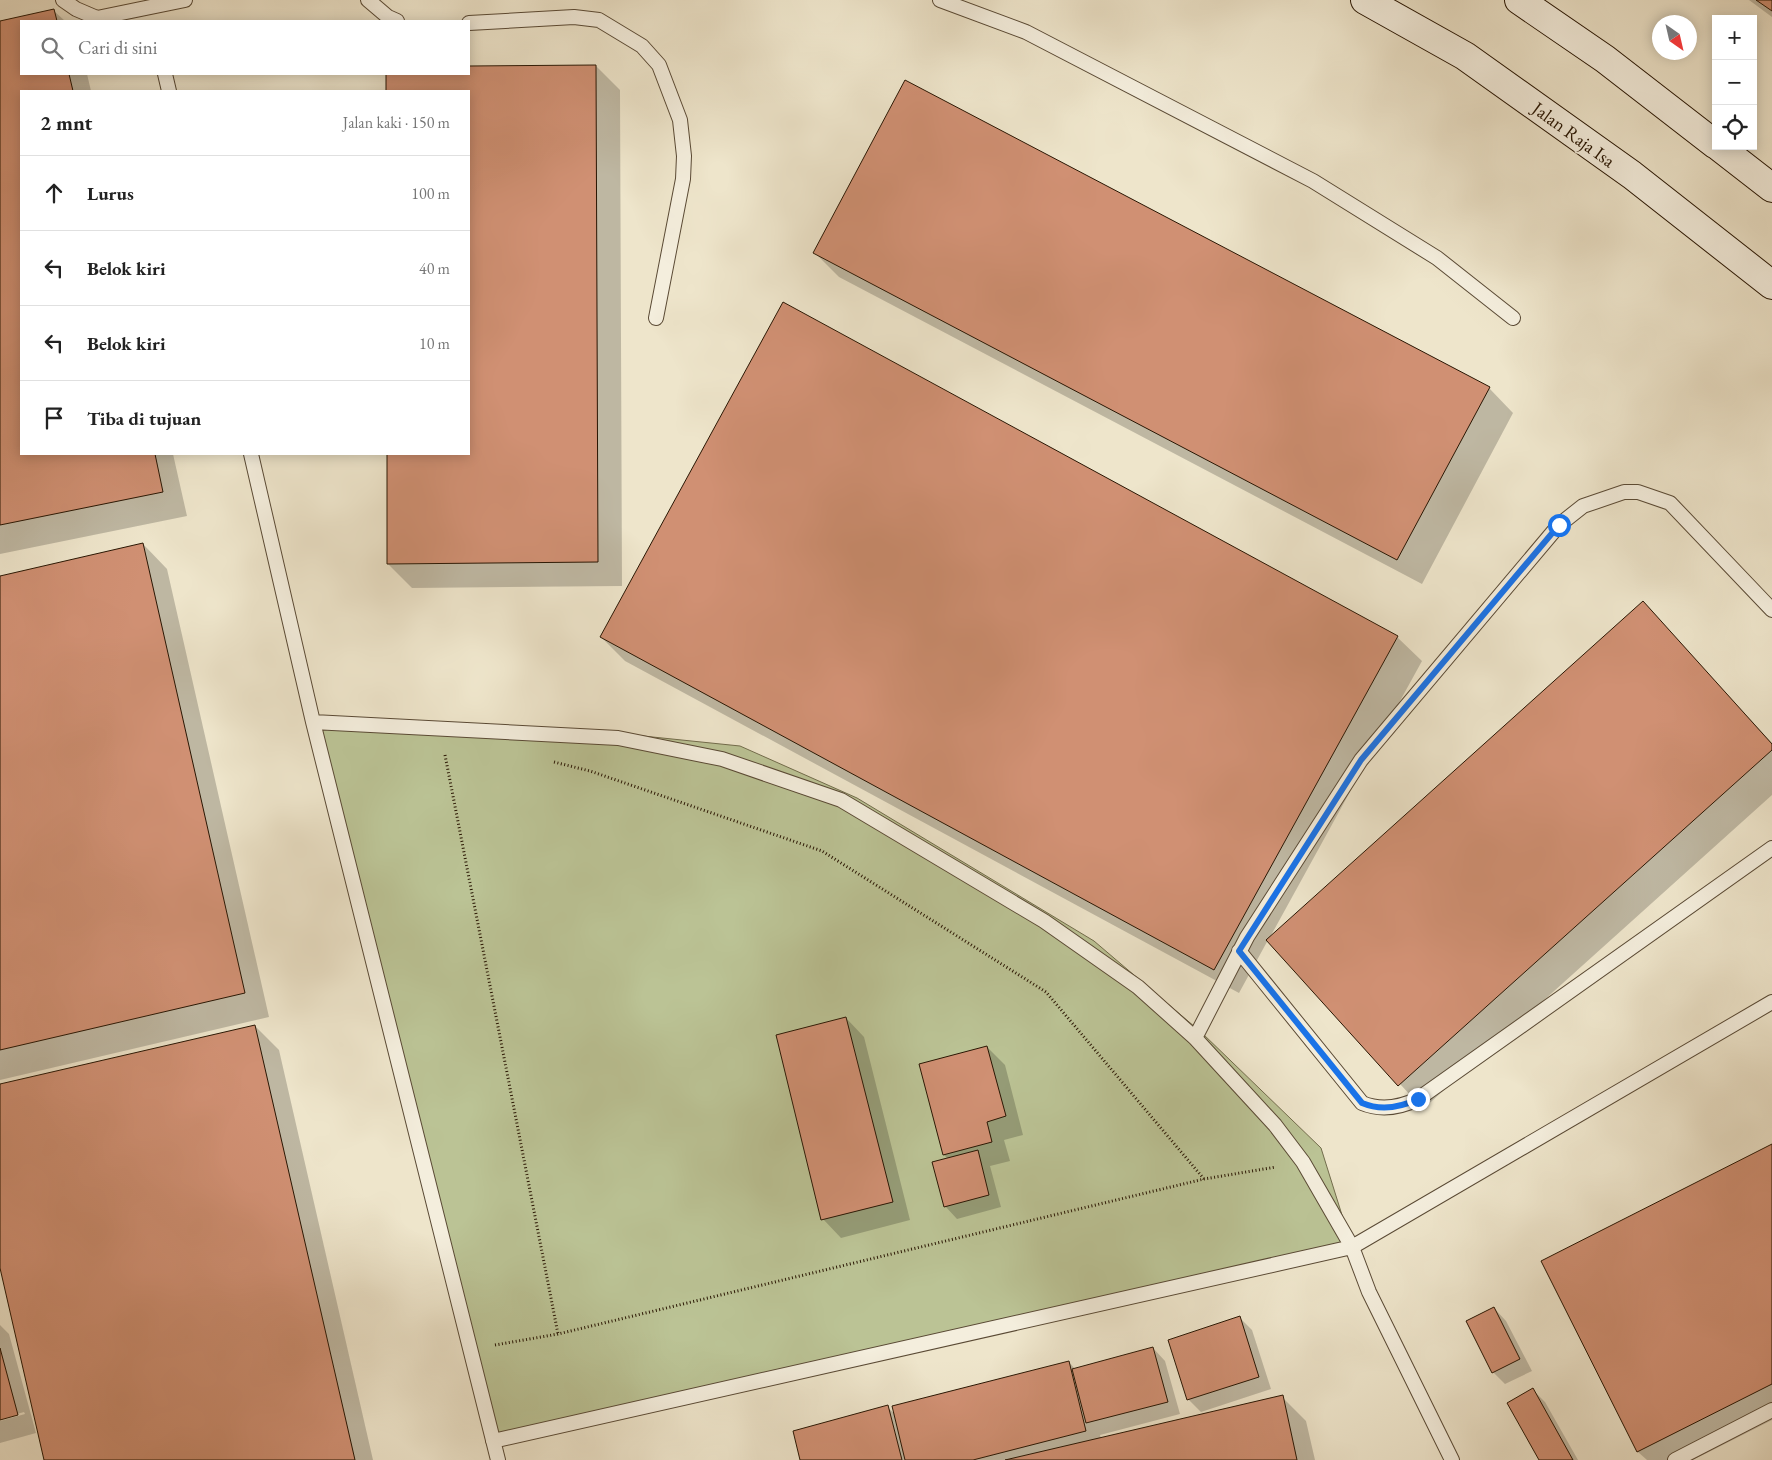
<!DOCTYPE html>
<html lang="id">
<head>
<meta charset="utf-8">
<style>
	:root { --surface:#fff; --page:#f2f2f2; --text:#222; --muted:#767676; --line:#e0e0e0 }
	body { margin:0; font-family:"EB Garamond",serif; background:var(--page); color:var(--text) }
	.controls { position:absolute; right:15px; top:15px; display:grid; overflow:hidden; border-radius:0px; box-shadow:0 2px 12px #0003 }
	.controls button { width:45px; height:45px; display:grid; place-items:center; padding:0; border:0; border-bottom:1px solid var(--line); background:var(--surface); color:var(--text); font:25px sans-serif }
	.compass { position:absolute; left:1652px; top:15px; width:45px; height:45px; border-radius:50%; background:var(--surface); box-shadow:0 2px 12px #0003; rotate:146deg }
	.stop { position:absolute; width:15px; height:15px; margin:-11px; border:4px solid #1a73e8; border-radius:50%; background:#fff }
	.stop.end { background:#1a73e8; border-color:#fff; box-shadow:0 1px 5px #0008 }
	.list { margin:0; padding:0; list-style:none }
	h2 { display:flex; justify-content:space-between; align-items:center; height:65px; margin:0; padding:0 20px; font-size:21px }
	h2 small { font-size:16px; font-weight:400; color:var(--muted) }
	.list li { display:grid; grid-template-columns:32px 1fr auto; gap:15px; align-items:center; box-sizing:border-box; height:75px; padding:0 20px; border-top:1px solid var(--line) }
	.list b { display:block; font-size:19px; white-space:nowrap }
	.list em { font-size:16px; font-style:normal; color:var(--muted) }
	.icon { flex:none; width:28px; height:28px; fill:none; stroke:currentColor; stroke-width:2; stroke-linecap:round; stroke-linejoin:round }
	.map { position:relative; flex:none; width:1772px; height:1460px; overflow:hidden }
	.search { position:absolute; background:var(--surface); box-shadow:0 2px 12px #0003; left:20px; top:20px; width:450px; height:55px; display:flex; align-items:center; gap:12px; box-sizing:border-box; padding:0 18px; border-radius:0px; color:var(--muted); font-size:19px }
	.panel { position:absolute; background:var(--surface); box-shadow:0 2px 12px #0003; left:20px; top:90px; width:450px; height:365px; border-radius:0px }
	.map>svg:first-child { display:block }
	.green { fill:#bbc395; stroke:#726c4c }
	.shadow { fill:#0003 }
	.building { fill:#d09073; stroke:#291603 }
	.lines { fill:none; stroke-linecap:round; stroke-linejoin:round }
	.service-casing { stroke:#5a4a35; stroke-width:16 }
	.secondary-casing { stroke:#291603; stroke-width:30 }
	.path { stroke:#291603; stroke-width:3; stroke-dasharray:1 2.5; stroke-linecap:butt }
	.service { stroke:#f4eedd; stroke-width:14 }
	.secondary { stroke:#f4eedd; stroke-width:28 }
	.route { stroke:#1a73e8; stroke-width:6 }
	.labels { text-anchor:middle; stroke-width:4; stroke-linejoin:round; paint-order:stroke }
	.street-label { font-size:19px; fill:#291603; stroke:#f4eedd }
</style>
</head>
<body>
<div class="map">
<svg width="1772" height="1460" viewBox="0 0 1772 1460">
	<rect width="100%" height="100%" fill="#eee5cb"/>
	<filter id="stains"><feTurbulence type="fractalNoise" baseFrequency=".004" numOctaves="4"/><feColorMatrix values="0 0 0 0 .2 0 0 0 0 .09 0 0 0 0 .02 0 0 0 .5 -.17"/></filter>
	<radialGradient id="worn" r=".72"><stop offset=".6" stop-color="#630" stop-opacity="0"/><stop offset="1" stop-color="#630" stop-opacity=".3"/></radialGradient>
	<path class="green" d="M313,722L604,732L740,746L857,798L1094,941L1202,1033L1321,1148L1352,1247L493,1441Z"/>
	<path class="shadow" d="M1749,0H1772V17Z
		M54,11L65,21H21V74H87L91,91H21V454H173L187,516L0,554V22Z
		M596,66L620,90L622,586L412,588L388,564V454H469V91H387V74H469V67Z
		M815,253L1489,388L1513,413L1422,584L839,277Z
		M784,304L1397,637L1422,661L1269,939L1643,603L1772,743V795L1423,1109L1268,940L1239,993L625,661L601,637Z
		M143,544L167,569L269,1017L0,1080V577Z
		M846,1018L864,1037L910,1220L841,1238L823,1219Z
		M255,1026L279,1050L373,1460H45L0,1263V1085Z
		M987,1047L1005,1065L1023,1135L1004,1140L1010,1161L990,1166L1001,1207L957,1219L945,1206L948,1159L944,1155Z
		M1772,1146V1420L1693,1460H1647L1638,1452L1543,1262Z
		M1494,1308L1506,1321L1532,1371L1505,1384L1493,1372Z
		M1240,1318L1252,1330L1271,1389L1201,1412L1189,1400L1170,1341Z
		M0,1325L9,1334L36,1433L0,1443V1421L25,1414L24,1412L0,1419Z
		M1153,1348L1165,1361L1180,1414L1100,1435L1101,1439L1282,1397L1306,1421L1315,1460H801L887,1407L895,1414L1069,1362L1075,1369Z
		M1533,1390L1545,1402L1578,1460H1541Z"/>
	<path class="building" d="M1756,0H1772V11Z
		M54,9L57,21H21V74H69L73,91H21V454H155L163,492L0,525V21Z
		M596,65L598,562L387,564V454H469V91H386V74H469V66Z
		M905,80L1490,387L1397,560L813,253Z
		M783,302L1398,636L1214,970L600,637Z
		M143,543L245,993L0,1050V576Z
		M1643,601L1772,744V750L1398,1086L1266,940Z
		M846,1017L893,1202L821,1220L776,1035Z
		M255,1025L355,1460H44L0,1268V1084Z
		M987,1046L1006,1116L987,1122L992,1142L943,1155L919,1064Z
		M1772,1144V1384L1637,1452L1541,1261Z
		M978,1150L989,1195L944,1207L932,1162Z
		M1494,1307L1520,1359L1492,1373L1466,1321Z
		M1240,1316L1259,1377L1187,1400L1168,1340Z
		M1153,1347L1168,1402L1086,1423L1072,1369Z
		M0,1348L18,1415L0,1420Z
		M1069,1361L1086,1431L973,1460H905L892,1406Z
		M1533,1388L1573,1460H1539L1507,1403Z
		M1283,1395L1297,1460H1005Z
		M888,1405L902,1460H800L793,1431Z"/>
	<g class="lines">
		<defs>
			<path id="service" d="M63,0L76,9L97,18L185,0
				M368,0L388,17L397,21
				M940,0L1026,32L1313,181L1437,258L1513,318
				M469,23L574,17L599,20L642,46L659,65L680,120L684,156L683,179L656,318
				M165,74L169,91
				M251,454L313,722L498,1460
				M313,722L618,738L722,759L841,800L1044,921L1138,987L1195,1038L1275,1125L1303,1162L1352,1247L1369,1292L1452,1460
				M1239,951L1362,1103C1381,1111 1399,1108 1418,1099L1772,848
				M1195,1038L1247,937L1361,760L1559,525L1583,506L1624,492H1638L1670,503L1772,610
				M493,1441L1352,1247L1772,1002
				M1675,1460L1772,1410"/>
			<path id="secondary" d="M1365,0L1465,56L1632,175L1772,285
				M1519,0L1605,59L1716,145
				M1718,146L1772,188"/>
		</defs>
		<use href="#service" class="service-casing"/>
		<use href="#secondary" class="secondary-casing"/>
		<path class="path" d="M445,755L558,1334
			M554,762L590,771L822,851L1046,992L1204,1179
			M495,1345L558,1334L1204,1179L1276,1167"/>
		<use href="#service" class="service"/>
		<use href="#secondary" class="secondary"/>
	</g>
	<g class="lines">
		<path class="route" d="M1418,1099C1399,1108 1381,1111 1362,1103L1239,951L1361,760L1559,525"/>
	</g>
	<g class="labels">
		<g class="street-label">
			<text transform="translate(1574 134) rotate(36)" y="7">Jalan Raja Isa</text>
		</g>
	</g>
	<rect width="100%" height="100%" filter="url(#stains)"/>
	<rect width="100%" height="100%" fill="url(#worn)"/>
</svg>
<div class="controls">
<button>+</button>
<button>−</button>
<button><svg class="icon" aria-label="locate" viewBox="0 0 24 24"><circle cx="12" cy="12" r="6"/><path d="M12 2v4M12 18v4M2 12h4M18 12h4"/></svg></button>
</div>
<svg class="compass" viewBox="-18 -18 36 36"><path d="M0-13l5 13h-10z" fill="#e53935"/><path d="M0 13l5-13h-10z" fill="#767676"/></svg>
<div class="stop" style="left:1559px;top:525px"></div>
<div class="stop end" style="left:1418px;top:1099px"></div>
<div class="search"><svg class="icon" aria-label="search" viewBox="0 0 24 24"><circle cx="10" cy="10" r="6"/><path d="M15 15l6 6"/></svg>Cari di sini</div>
<section class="panel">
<h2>2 mnt<small>Jalan kaki · 150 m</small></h2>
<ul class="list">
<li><svg class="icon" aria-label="ahead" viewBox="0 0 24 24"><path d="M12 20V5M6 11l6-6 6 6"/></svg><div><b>Lurus</b></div><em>100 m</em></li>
<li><svg class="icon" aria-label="left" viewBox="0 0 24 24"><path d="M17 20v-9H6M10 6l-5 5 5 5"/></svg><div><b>Belok kiri</b></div><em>40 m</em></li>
<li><svg class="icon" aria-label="left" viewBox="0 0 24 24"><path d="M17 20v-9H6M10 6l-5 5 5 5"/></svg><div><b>Belok kiri</b></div><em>10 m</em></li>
<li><svg class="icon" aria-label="arrive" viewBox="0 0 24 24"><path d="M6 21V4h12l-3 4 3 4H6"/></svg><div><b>Tiba di tujuan</b></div></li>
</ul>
</section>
</div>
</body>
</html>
